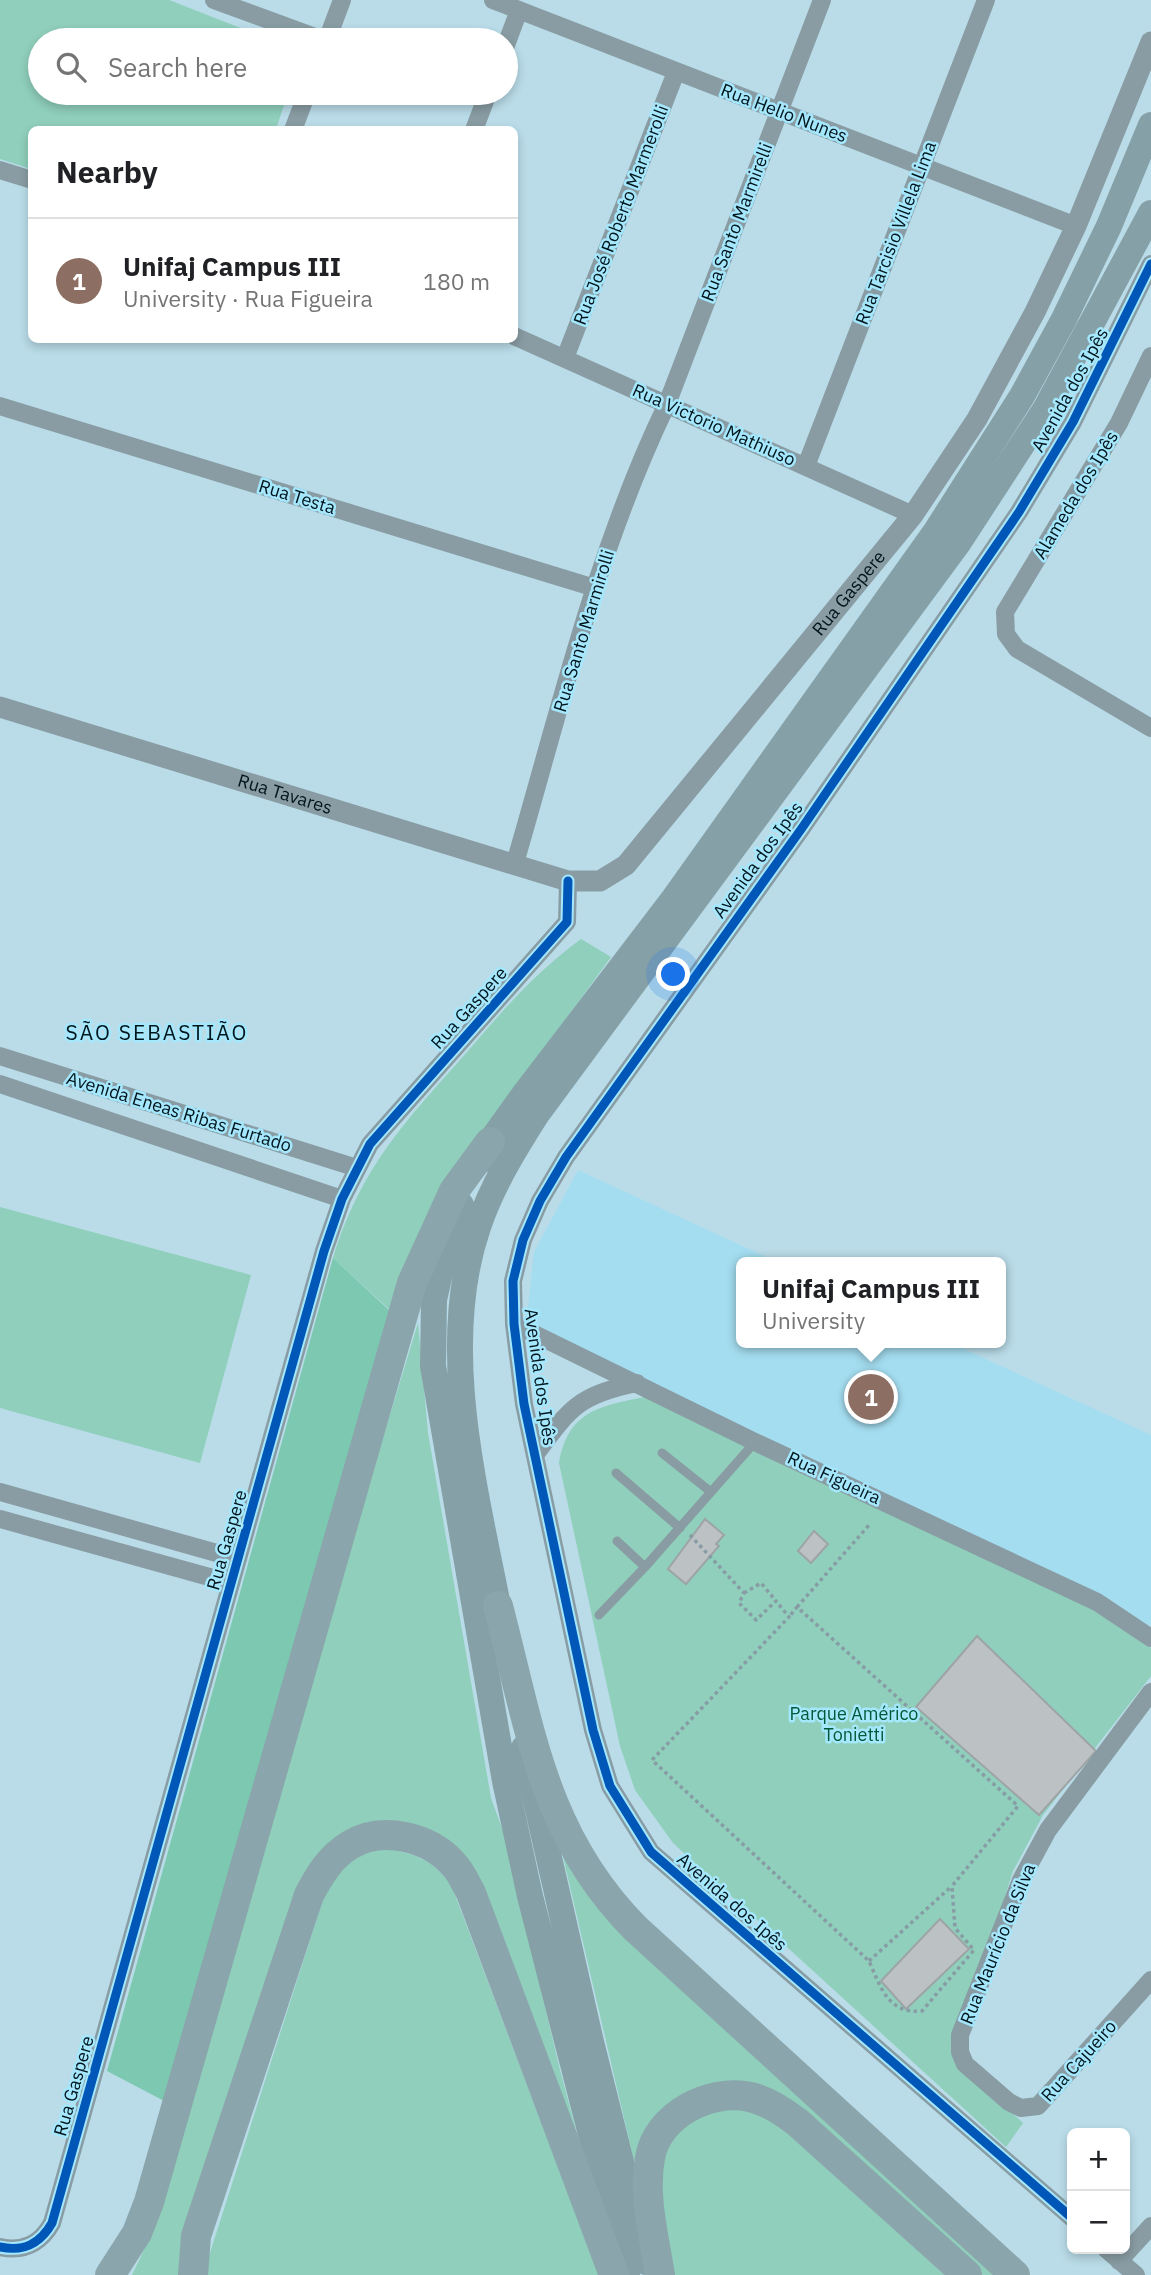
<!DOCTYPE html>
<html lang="en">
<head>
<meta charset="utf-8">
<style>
	:root { --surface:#fff; --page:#f6f6f6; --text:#202124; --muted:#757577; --line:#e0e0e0; --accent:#d93025 }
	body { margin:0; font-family:"IBM Plex Sans",sans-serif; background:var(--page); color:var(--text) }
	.controls { position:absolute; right:21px; bottom:21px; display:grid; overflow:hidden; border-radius:10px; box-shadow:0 4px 10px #0003 }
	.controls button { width:63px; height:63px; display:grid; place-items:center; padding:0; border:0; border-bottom:2px solid var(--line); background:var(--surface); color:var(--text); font:35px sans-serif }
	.you { position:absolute; left:674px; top:975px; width:24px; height:24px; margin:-18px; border:5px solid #fff; border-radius:50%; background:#1a73e8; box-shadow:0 0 0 10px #1a73e833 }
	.badge { display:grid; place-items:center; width:46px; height:46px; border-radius:50%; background:var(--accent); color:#fff; font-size:23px; font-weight:700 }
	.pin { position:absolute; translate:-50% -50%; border:4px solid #fff; box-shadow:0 2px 7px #0006 }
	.popup { position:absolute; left:736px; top:1257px; width:270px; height:91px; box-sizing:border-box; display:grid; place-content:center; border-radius:10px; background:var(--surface); filter:drop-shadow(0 2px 5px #0005); font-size:23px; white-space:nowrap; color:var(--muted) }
	.popup b { font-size:26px; color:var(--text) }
	.popup::after { content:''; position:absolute; left:50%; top:100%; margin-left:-14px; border:14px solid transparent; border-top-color:var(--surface) }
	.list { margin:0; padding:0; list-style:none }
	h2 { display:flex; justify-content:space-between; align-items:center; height:91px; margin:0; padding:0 28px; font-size:30px }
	h2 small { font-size:23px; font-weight:400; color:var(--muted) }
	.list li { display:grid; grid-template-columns:46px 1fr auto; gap:21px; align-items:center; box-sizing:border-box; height:126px; padding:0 28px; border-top:2px solid var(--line) }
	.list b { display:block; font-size:26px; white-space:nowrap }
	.list p { margin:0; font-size:23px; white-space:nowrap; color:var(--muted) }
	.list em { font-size:23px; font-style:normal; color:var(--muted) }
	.icon { flex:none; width:38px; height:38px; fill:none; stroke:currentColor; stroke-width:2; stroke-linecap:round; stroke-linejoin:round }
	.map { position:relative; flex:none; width:1151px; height:2275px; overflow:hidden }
	.search { position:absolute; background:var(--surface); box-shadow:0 4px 10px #0003; left:28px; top:28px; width:490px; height:77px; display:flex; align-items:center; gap:18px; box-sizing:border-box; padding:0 24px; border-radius:38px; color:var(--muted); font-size:26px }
	.panel { position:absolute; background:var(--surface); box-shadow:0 4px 10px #0003; left:28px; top:126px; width:490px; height:217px; border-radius:10px }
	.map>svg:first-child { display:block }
	.built { fill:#a4ddf0 }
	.green { fill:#8fcfbb }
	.forest { fill:#7cc8b1 }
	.building { fill:#bcc2c3; stroke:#9ea4a6; stroke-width:2 }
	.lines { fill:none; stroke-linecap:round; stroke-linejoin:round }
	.path { stroke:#879ca4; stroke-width:3.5; stroke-dasharray:3.5 3.5; stroke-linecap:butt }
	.service { stroke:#899ca3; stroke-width:9 }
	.minor { stroke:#899ca3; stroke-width:18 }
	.tertiary { stroke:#899ca3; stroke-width:21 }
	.primary { stroke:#86a0a7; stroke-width:26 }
	.motorway { stroke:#8ba5ac; stroke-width:30 }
	.cycleway-casing { stroke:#a5e7fc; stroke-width:13 }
	.cycleway { stroke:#0057b8; stroke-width:9 }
	.labels { text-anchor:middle; stroke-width:5; stroke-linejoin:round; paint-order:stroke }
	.street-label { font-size:18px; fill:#00151c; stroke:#a5e7fc }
	.park-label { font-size:18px; fill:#005a39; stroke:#a5e7fc }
	.quarter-label { font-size:21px; letter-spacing:2px; fill:#00151c; stroke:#a5e7fc }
</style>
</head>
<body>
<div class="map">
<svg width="1151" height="2275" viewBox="0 0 1151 2275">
	<rect width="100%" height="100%" fill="#b9dce8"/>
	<path class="built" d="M578,1170L777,1262H742V1343H951L1151,1435V1626L526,1326L534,1252Z"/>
	<path class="green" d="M0,0H169L271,40H40V93H288L276,129L32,130L31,169L0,159Z
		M581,939L611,957L436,1198L390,1310L333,1258C362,1165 405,1122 468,1051C503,1010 537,971 581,939Z
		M0,1207L251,1275L200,1463L0,1408Z
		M418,1323L428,1433L491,1798L503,1831L560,2070L596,2204L477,1878L359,1827L334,1838L316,1856L292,1910L261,1993L183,2250L182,2275H132L153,2231L280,1775Z
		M645,1397L1111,1612L1151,1648V1676L1043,1815L1013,1871L964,2025L951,2048L972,2076L1023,2123L1006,2147L673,1843L635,1790L620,1746L559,1463C568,1412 598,1406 645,1397Z
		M561,1848L1001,2275H981L822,2127L748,2085L634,2161Z
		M387,1849C417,1854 435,1861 452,1887L599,2275H206L208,2259L326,1890C340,1866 358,1852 387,1849Z
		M706,2109H747L776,2123L945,2275H671L658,2169L673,2133Z"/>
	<path class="forest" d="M333,1258L390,1311L168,2103L107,2071Z"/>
	<path class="building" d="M705,1519L724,1535L716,1544L719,1546L686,1584L668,1569Z
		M814,1531L828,1544L811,1563L798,1551Z
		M977,1636L1096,1751L1039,1815L916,1707Z
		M940,1919L969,1949L906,2009L881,1981Z"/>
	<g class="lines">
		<path class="path" d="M690,1535L744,1593L739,1603L756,1620L776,1601L789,1617L652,1760L869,1961C881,1988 888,2014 922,2011L974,1950L955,1928L952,1886L1018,1806L797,1607L789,1617
			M744,1593L761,1583L776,1601
			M797,1607L870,1524
			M869,1961L952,1886"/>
		<path class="service" d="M662,1453L711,1492
			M616,1473L680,1528
			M617,1541L645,1567L755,1442
			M599,1615L645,1567"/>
		<path class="minor" d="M214,0L323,40
			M493,0L1076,226
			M327,40L342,0
			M506,45L519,10
			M293,130L307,93
			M474,130L488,93
			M0,170L32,180
			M514,336L913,515
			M1151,356L1119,423L1005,612L1006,634L1017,649L1151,728
			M565,358L676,72
			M0,406L595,588
			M806,466L986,0
			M515,863C560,709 597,549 667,404L822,0
			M0,1056L357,1168
			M0,1084L342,1199
			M514,1324L755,1442L1097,1602L1151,1638
			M535,1455C570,1408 578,1395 637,1383
			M0,1492L238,1559
			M0,1519L231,1583
			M1151,1692L1048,1830L1021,1880L960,2035V2052L965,2064L1009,2102L1021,2108L1038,2106L1151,1980
			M1072,2218L651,1852L610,1786L593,1730L524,1404L514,1324L513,1281L523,1240L540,1201L566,1157L802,828L1019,512L1073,422L1151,264
			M0,2247C24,2252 40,2244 52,2223L324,1251L342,1199L370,1144L567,922L568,881
			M1106,2249L1136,2275
			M1119,2261L1151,2226"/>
		<path class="tertiary" id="s1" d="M0,707L568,881H600L626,865L913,515L977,419L1035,312L1076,226L1151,42"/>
		<path class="primary" d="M482,1160L490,1142L523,1096L672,901L936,531L1022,396L1064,319L1109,226L1151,125
			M461,1205L445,1250L434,1300L433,1366L505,1781L530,1896L627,2275
			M502,1627C479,1501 435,1353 478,1227C492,1186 514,1150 537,1114L959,542L1046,408L1151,213
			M524,1748L591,2042L646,2262"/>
		<path class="motorway" d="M498,1606C530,1728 543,1835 635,1928L1015,2275
			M110,2275L137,2233L149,2202L412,1283L454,1191L490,1142
			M193,2275L196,2236L309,1895C319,1876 330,1857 350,1845C382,1825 430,1837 454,1865C461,1872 466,1884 471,1893L614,2275
			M660,2275C654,2237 643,2196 650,2158C657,2115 710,2088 750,2097C768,2101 783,2112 797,2122L967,2275"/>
		<defs>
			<path id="cycleway" d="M1072,2218L651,1852L610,1786L593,1730L524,1404L514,1324L513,1281L523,1240L540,1201L566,1157L802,828L1019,512L1073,422L1151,264
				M0,2247C24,2252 40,2244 52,2223L324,1251L342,1199L370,1144L567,922L568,881"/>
		</defs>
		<use href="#cycleway" class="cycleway-casing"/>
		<use href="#cycleway" class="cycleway"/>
	</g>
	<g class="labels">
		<g class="street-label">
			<text transform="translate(784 113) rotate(21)" y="6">Rua Helio Nunes</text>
			<text transform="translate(621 215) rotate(-69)" y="6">Rua José Roberto Marmerolli</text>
			<text transform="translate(737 222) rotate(-69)" y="6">Rua Santo Marmirelli</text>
			<text transform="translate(896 233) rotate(-69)" y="6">Rua Tarcisio Villela Lima</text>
			<text transform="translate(1070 390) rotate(-61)" y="6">Avenida dos Ipês</text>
			<text transform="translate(714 425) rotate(24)" y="6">Rua Victorio Mathiuso</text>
			<text transform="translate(1076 495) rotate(-59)" y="6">Alameda dos Ipês</text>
			<text transform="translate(297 497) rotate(17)" y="6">Rua Testa</text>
			<text dy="6" stroke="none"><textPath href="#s1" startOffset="1008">Rua Gaspere</textPath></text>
			<text transform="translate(584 631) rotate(-73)" y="6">Rua Santo Marmirolli</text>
			<text dy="6" stroke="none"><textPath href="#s1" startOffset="298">Rua Tavares</textPath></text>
			<text transform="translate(758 860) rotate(-54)" y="6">Avenida dos Ipês</text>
			<text transform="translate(469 1008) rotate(-48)" y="6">Rua Gaspere</text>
			<text transform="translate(179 1112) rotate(17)" y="6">Avenida Eneas Ribas Furtado</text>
			<text transform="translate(540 1377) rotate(82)" y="6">Avenida dos Ipês</text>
			<text transform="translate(834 1478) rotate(25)" y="6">Rua Figueira</text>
			<text transform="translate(227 1540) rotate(-74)" y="6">Rua Gaspere</text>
			<text transform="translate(732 1902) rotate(41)" y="6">Avenida dos Ipês</text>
			<text transform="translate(998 1944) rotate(-68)" y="6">Rua Maurício da Silva</text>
			<text transform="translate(1079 2061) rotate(-48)" y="6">Rua Cajueiro</text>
			<text transform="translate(74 2086) rotate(-74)" y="6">Rua Gaspere</text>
		</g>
		<g class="park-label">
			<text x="854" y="1720">Parque Américo<tspan x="854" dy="21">Tonietti</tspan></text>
		</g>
		<g class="quarter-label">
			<text x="157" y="1040">SÃO SEBASTIÃO</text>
		</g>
	</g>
</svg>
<div class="controls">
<button>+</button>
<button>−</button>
</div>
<div class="you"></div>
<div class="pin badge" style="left:871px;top:1397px;background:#8d6e63">1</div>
<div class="popup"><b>Unifaj Campus III</b>University</div>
<div class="search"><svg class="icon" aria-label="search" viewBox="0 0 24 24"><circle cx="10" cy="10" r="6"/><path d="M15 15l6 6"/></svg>Search here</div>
<section class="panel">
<h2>Nearby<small></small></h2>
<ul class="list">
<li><span class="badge" style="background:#8d6e63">1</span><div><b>Unifaj Campus III</b><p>University · Rua Figueira</p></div><em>180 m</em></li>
</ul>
</section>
</div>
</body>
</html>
